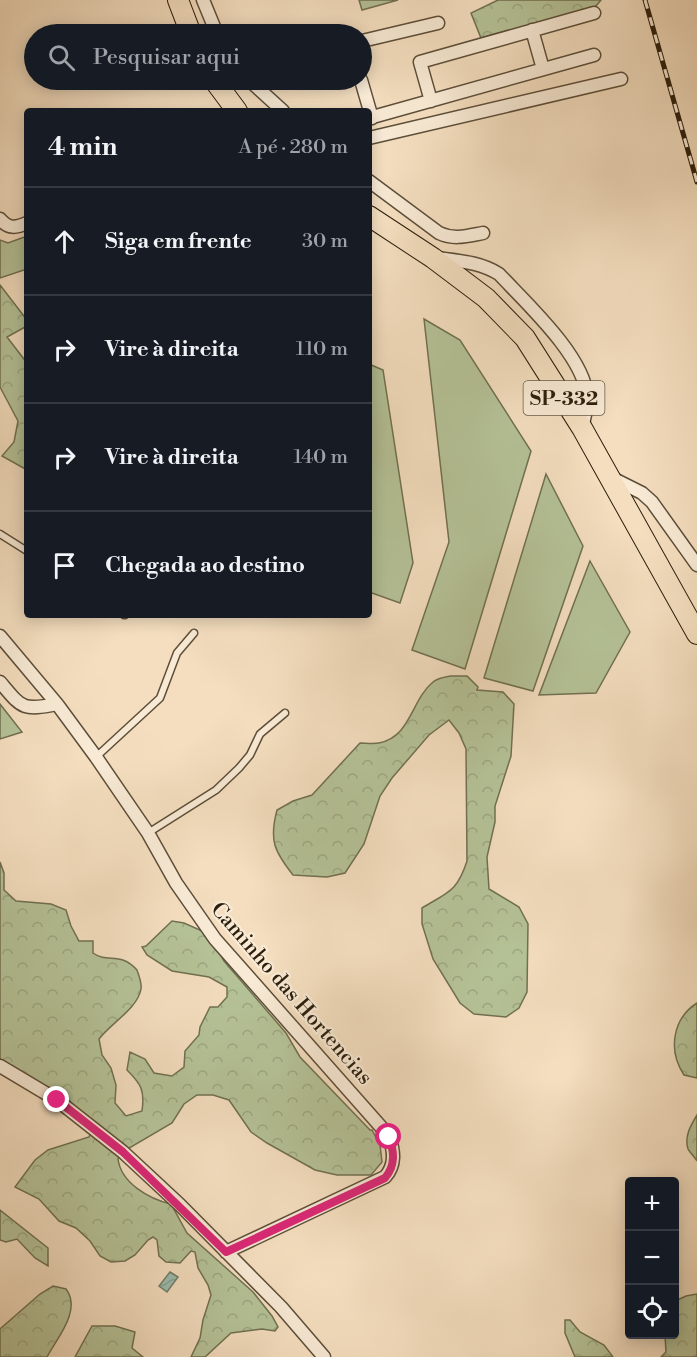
<!DOCTYPE html>
<html lang="pt">
<head>
<meta charset="utf-8">
<style>
	:root { --surface:#171b24; --page:#242831; --text:#f1f3f6; --muted:#9ea1a6; --line:#363941 }
	body { margin:0; font-family:"Libre Bodoni",serif; background:var(--page); color:var(--text) }
	.controls { position:absolute; right:18px; bottom:18px; display:grid; overflow:hidden; border-radius:6px; box-shadow:0 3px 15px #0003 }
	.controls button { width:54px; height:54px; display:grid; place-items:center; padding:0; border:0; border-bottom:2px solid var(--line); background:var(--surface); color:var(--text); font:30px sans-serif }
	.stop { position:absolute; width:18px; height:18px; margin:-14px; border:4px solid #db2777; border-radius:50%; background:#fff }
	.stop.end { background:#db2777; border-color:#fff; box-shadow:0 2px 6px #0008 }
	.list { margin:0; padding:0; list-style:none }
	h2 { display:flex; justify-content:space-between; align-items:center; height:78px; margin:0; padding:0 24px; font-size:26px }
	h2 small { font-size:20px; font-weight:400; color:var(--muted) }
	.list li { display:grid; grid-template-columns:39px 1fr auto; gap:18px; align-items:center; box-sizing:border-box; height:108px; padding:0 24px; border-top:2px solid var(--line) }
	.list b { display:block; font-size:22px; white-space:nowrap }
	.list em { font-size:20px; font-style:normal; color:var(--muted) }
	.icon { flex:none; width:33px; height:33px; fill:none; stroke:currentColor; stroke-width:2; stroke-linecap:round; stroke-linejoin:round }
	.map { position:relative; flex:none; width:697px; height:1357px; overflow:hidden }
	.search { position:absolute; background:var(--surface); box-shadow:0 3px 15px #0003; left:24px; top:24px; width:348px; height:66px; display:flex; align-items:center; gap:15px; box-sizing:border-box; padding:0 21px; border-radius:33px; color:var(--muted); font-size:22px }
	.panel { position:absolute; background:var(--surface); box-shadow:0 3px 15px #0003; left:24px; top:108px; width:348px; height:510px; border-radius:6px }
	.map>svg:first-child { display:block }
	.green { fill:#b5c297; stroke:#707052; stroke-width:1.5 }
	.forest { fill:url(#forest-crowns); stroke:#707052; stroke-width:1.5 }
	.water { fill:url(#water-waves); stroke:#6f7d6d; stroke-width:1.5 }
	.lines { fill:none; stroke-linecap:round; stroke-linejoin:round }
	.service-casing { stroke:#5d4e39; stroke-width:9 }
	.minor-casing { stroke:#5d4e39; stroke-width:15 }
	.primary-casing { stroke:#2b1e0c; stroke-width:22 }
	.service { stroke:#f8ead5; stroke-width:6 }
	.minor { stroke:#f8ead5; stroke-width:12 }
	.primary { stroke:#f4debf; stroke-width:20 }
	.rail-casing { stroke:#2b1e0c; stroke-width:5 }
	.rail { stroke:#f8ead5; stroke-width:3; stroke-dasharray:9; stroke-linecap:butt }
	.route { stroke:#db2777; stroke-width:8 }
	.labels { text-anchor:middle; stroke-width:4.5; stroke-linejoin:round; paint-order:stroke }
	.shield { fill:#f8ead5; stroke:#685b48; stroke-width:1.5 }
	.shield-label { font-size:20px; font-weight:bold; fill:#2b1e0c }
	.street-label { font-size:21px; fill:#2b1e0c; stroke:#f8ead5 }
</style>
</head>
<body>
<div class="map">
<svg width="697" height="1357" viewBox="0 0 697 1357">
	<defs>
		<pattern id="forest-crowns" width="20" height="18" patternUnits="userSpaceOnUse" patternTransform="scale(1.5)"><rect width="20" height="18" fill="#b5c297"/><path d="M2 6a3 3 0 1 1 6 0M12 15a3 3 0 1 1 6 0" fill="none" stroke="#9ca681"/></pattern>
		<pattern id="water-waves" width="16" height="10" patternUnits="userSpaceOnUse" patternTransform="scale(1.5)"><rect width="16" height="10" fill="#9cbdad"/><path d="M0 5q4-4 8 0t8 0" fill="none" stroke="#87a294"/></pattern>
	</defs>
	<rect width="100%" height="100%" fill="#f4debf"/>
	<filter id="stains"><feTurbulence type="fractalNoise" baseFrequency=".00333" numOctaves="4"/><feColorMatrix values="0 0 0 0 .2 0 0 0 0 .09 0 0 0 0 .02 0 0 0 .5 -.17"/></filter>
	<radialGradient id="worn" r=".72"><stop offset=".6" stop-color="#630" stop-opacity="0"/><stop offset="1" stop-color="#630" stop-opacity=".3"/></radialGradient>
	<path class="green" d="M359,0H398L362,10Z
		M27,236V269L0,278V240L8,243Z
		M424,319L460,340L531,451L465,669L412,650L449,542Z
		M369,364L383,370L413,563L400,603L369,592Z
		M546,474L583,546L533,691L484,678Z
		M590,561L630,632L596,693L539,695Z
		M0,704L22,732L0,739Z"/>
	<path class="forest" d="M498,0H601L595,7L481,38L471,13Z
		M0,285L27,320V326L7,337L27,363V470L2,456L14,442L18,421L0,387Z
		M451,676H467L478,687L477,690L503,692L514,704L511,756L495,806V822L487,857L489,889L519,907L528,924L527,992L519,1008L506,1017L474,1014L460,1003L433,959L422,924V908C448,892 457,892 467,861L466,749L459,733L449,720L429,735L392,778L380,796L364,844L345,873L327,877L293,875C274,851 269,840 277,810L293,801L312,795L360,743C365,743 373,744 379,743C411,737 411,700 433,682C437,678 445,677 451,676Z
		M0,862L4,873V890L16,901L51,904L66,910L71,926L79,941H93V953C108,964 120,951 137,970C139,976 142,983 141,989C138,1008 110,1024 99,1039L102,1055L111,1068L116,1085L115,1103L126,1116L142,1111C145,1090 141,1084 127,1070L130,1052L145,1059L154,1073L172,1076L184,1067L185,1051L199,1035L200,1027L210,1007H218L227,997V987L209,977L172,971L147,955L142,947L146,946L172,921L184,923L209,934L224,961L286,1033L300,1057L370,1130H372L380,1145L382,1162L371,1175H337L315,1170L267,1143L251,1132L229,1100L213,1095H197L184,1104L172,1123L124,1151L118,1159C121,1183 149,1199 171,1204L187,1233L253,1292L272,1316L278,1327L275,1331L262,1329L231,1333L205,1357H191L200,1338L203,1320L211,1295L208,1285L198,1268L195,1252L191,1251L180,1263L166,1262L159,1256L157,1240L153,1237L148,1240L135,1255L125,1261L111,1262L100,1256L90,1241L76,1228L59,1221L39,1199L15,1187L35,1160L48,1150L89,1137L91,1132L20,1072L0,1059Z
		M697,1003V1078L684,1075C668,1051 672,1019 697,1003Z
		M697,1115V1161C695,1157 690,1153 688,1149C684,1136 691,1125 697,1115Z
		M0,1210L48,1248V1266L35,1258L17,1239L6,1242L0,1240Z
		M53,1286L66,1289C82,1310 57,1338 47,1357H0V1329L40,1294Z
		M697,1294V1357H661L666,1352L665,1335L674,1334L675,1301L686,1296Z
		M565,1320H570L580,1332L604,1345L613,1357H575L565,1333Z
		M92,1326H115L135,1332L132,1348L143,1357H75Z"/>
	<path class="water" d="M170,1272L178,1277L167,1292L159,1286Z"/>
	<g class="lines">
		<defs>
			<path id="service" d="M0,534L27,551
				M124,615H125
				M96,757L160,698L177,653L194,633
				M148,833L216,790L239,768L250,755L260,734L285,713"/>
			<path id="minor" d="M203,0L217,34
				M532,30L543,69
				M362,41L438,23
				M249,80L283,111
				M361,80L372,118
				M431,101L420,62L594,13
				M369,118L594,55
				M369,138L621,79
				M369,181L439,233C454,240 467,236 483,233
				M0,219C8,229 16,228 27,223
				M437,258C459,261 480,262 499,274C526,303 584,356 587,396C588,407 584,418 582,428
				M612,478L642,493L652,502L697,565
				M0,636L57,704L96,757L148,833L176,883L215,939L389,1136C394,1151 396,1165 385,1177L226,1252
				M0,682C22,708 22,711 57,704
				M0,1066L57,1100L123,1152L180,1205L281,1307L324,1357"/>
			<path id="primary" d="M178,0L191,34
				M214,80L237,111
				M369,216L433,258L486,298L525,338L582,428L697,634"/>
		</defs>
		<use href="#service" class="service-casing"/>
		<use href="#minor" class="minor-casing"/>
		<use href="#primary" class="primary-casing"/>
		<use href="#service" class="service"/>
		<use href="#minor" class="minor"/>
		<use href="#primary" class="primary"/>
		<defs>
			<path id="rail" d="M645,0L697,182"/>
		</defs>
		<use href="#rail" class="rail-casing"/>
		<use href="#rail" class="rail"/>
	</g>
	<g class="lines">
		<path class="route" d="M57,1100L123,1152L226,1252L385,1178C396,1165 394,1151 389,1137"/>
	</g>
	<g class="labels">
		<rect class="shield" x="523.5" y="381" width="81" height="34" rx="4.5"/>
		<g class="shield-label">
			<text x="564" y="405">SP-332</text>
		</g>
		<g class="street-label">
			<text transform="translate(292 993) rotate(49)" y="7">Caminho das Hortencias</text>
		</g>
	</g>
	<rect width="100%" height="100%" filter="url(#stains)"/>
	<rect width="100%" height="100%" fill="url(#worn)"/>
</svg>
<div class="controls">
<button>+</button>
<button>−</button>
<button><svg class="icon" aria-label="locate" viewBox="0 0 24 24"><circle cx="12" cy="12" r="6"/><path d="M12 2v4M12 18v4M2 12h4M18 12h4"/></svg></button>
</div>
<div class="stop" style="left:389px;top:1137px"></div>
<div class="stop end" style="left:57px;top:1100px"></div>
<div class="search"><svg class="icon" aria-label="search" viewBox="0 0 24 24"><circle cx="10" cy="10" r="6"/><path d="M15 15l6 6"/></svg>Pesquisar aqui</div>
<section class="panel">
<h2>4 min<small>A pé · 280 m</small></h2>
<ul class="list">
<li><svg class="icon" aria-label="ahead" viewBox="0 0 24 24"><path d="M12 20V5M6 11l6-6 6 6"/></svg><div><b>Siga em frente</b></div><em>30 m</em></li>
<li><svg class="icon" aria-label="right" viewBox="0 0 24 24"><path d="M7 20v-9h11M14 6l5 5-5 5"/></svg><div><b>Vire à direita</b></div><em>110 m</em></li>
<li><svg class="icon" aria-label="right" viewBox="0 0 24 24"><path d="M7 20v-9h11M14 6l5 5-5 5"/></svg><div><b>Vire à direita</b></div><em>140 m</em></li>
<li><svg class="icon" aria-label="arrive" viewBox="0 0 24 24"><path d="M6 21V4h12l-3 4 3 4H6"/></svg><div><b>Chegada ao destino</b></div></li>
</ul>
</section>
</div>
</body>
</html>
